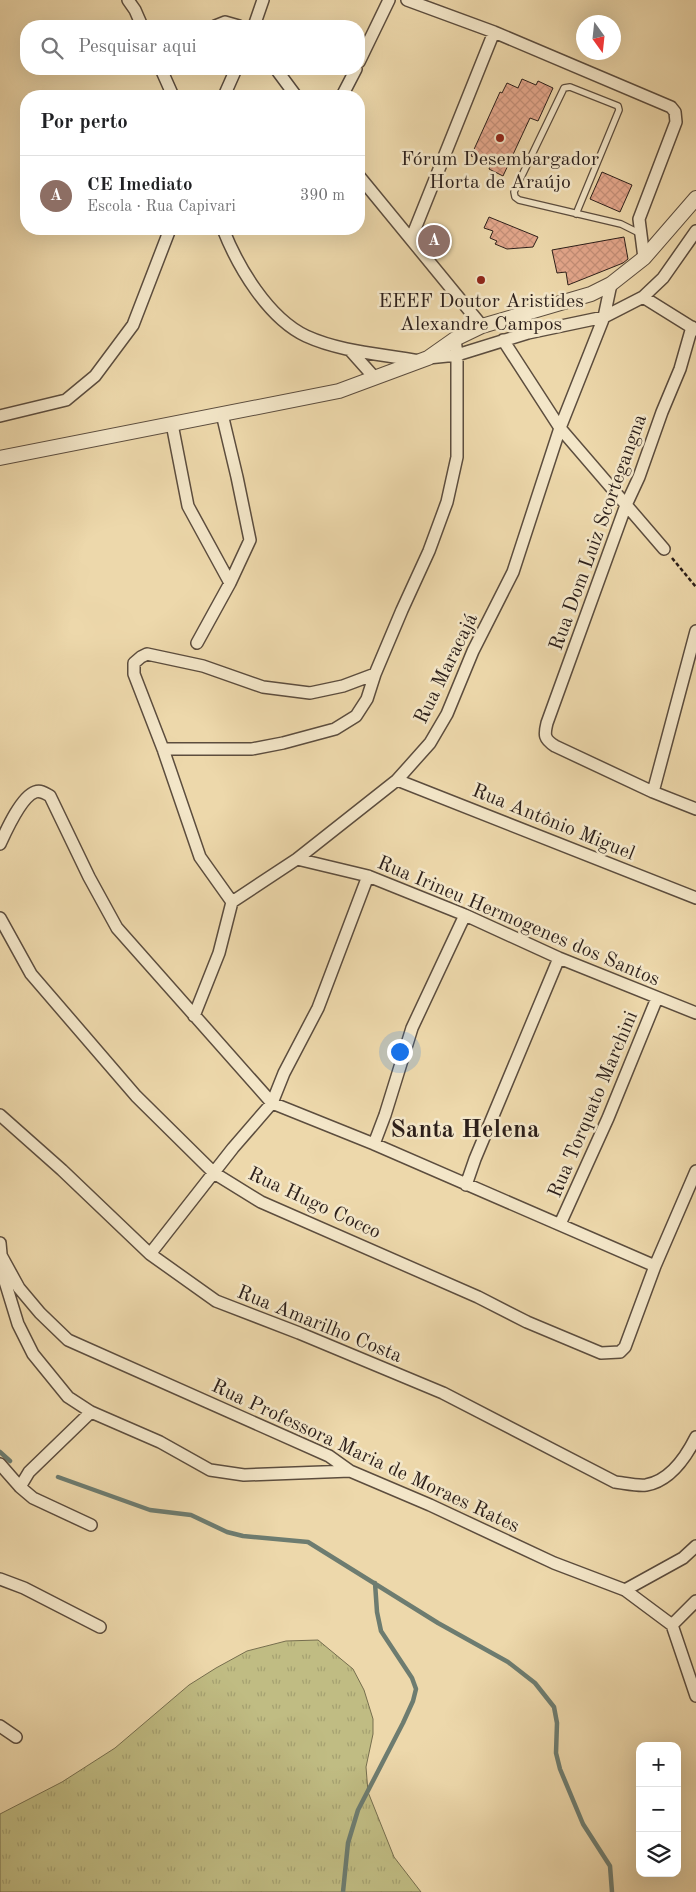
<!DOCTYPE html>
<html lang="pt">
<head>
<meta charset="utf-8">
<style>
	:root { --surface:#fff; --page:#f6f6f6; --text:#202124; --muted:#757577; --line:#e0e0e0; --accent:#0b8043 }
	body { margin:0; font-family:"Old Standard TT",serif; background:var(--page); color:var(--text) }
	.controls { position:absolute; right:15px; bottom:15px; display:grid; overflow:hidden; border-radius:10px; box-shadow:0 5px 20px #0002 }
	.controls button { width:45px; height:45px; display:grid; place-items:center; padding:0; border:0; border-bottom:1px solid var(--line); background:var(--surface); color:var(--text); font:25px sans-serif }
	.compass { position:absolute; left:576px; top:15px; width:45px; height:45px; border-radius:50%; background:var(--surface); box-shadow:0 5px 20px #0002; rotate:165deg }
	.you { position:absolute; left:399px; top:1051px; width:18px; height:18px; margin:-12px; border:4px solid #fff; border-radius:50%; background:#1a73e8; box-shadow:0 0 0 8px #1a73e833 }
	.badge { display:grid; place-items:center; width:32px; height:32px; border-radius:50%; background:var(--accent); color:#fff; font-size:16px; font-weight:700 }
	.pin { position:absolute; translate:-50% -50%; border:2px solid #fff; box-shadow:0 1px 5px #0006 }
	.list { margin:0; padding:0; list-style:none }
	h2 { display:flex; justify-content:space-between; align-items:center; height:65px; margin:0; padding:0 20px; font-size:21px }
	h2 small { font-size:16px; font-weight:400; color:var(--muted) }
	.list li { display:grid; grid-template-columns:32px 1fr auto; gap:15px; align-items:center; box-sizing:border-box; height:80px; padding:0 20px; border-top:1px solid var(--line) }
	.list b { display:block; font-size:19px; white-space:nowrap }
	.list p { margin:0; font-size:16px; white-space:nowrap; color:var(--muted) }
	.list em { font-size:16px; font-style:normal; color:var(--muted) }
	.icon { flex:none; width:28px; height:28px; fill:none; stroke:currentColor; stroke-width:2; stroke-linecap:round; stroke-linejoin:round }
	.map { position:relative; flex:none; width:696px; height:1892px; overflow:hidden }
	.search { position:absolute; background:var(--surface); box-shadow:0 5px 20px #0002; left:20px; top:20px; width:345px; height:55px; display:flex; align-items:center; gap:12px; box-sizing:border-box; padding:0 18px; border-radius:20px; color:var(--muted); font-size:19px }
	.panel { position:absolute; background:var(--surface); box-shadow:0 5px 20px #0002; left:20px; top:90px; width:345px; height:145px; border-radius:20px }
	.map>svg:first-child { display:block }
	.grass { fill:url(#grass-tufts); stroke:#766e4e }
	.lines { fill:none; stroke-linecap:round; stroke-linejoin:round }
	.stream { stroke:#6d7c70; stroke-width:4.5 }
	.building { fill:url(#building-cross-hatch); stroke:#2c1f1a }
	.service-casing { stroke:#5c4d3e; stroke-width:8 }
	.minor-casing { stroke:#5c4d3e; stroke-width:14 }
	.tertiary-casing { stroke:#5c4d3e; stroke-width:16 }
	.path { stroke:#2c1f1a; stroke-width:2.5; stroke-dasharray:4 2.5; stroke-linecap:butt }
	.service { stroke:#f3e6c8; stroke-width:5.5 }
	.minor { stroke:#f3e6c8; stroke-width:11 }
	.tertiary { stroke:#f3e6c8; stroke-width:14 }
	.poi-dot { fill:#8f2418; stroke:#f3e6c8; stroke-width:2 }
	.labels { text-anchor:middle; stroke-width:5; stroke-linejoin:round; paint-order:stroke }
	.poi-label { font-size:20px; fill:#2c1f1a; stroke:#f3e6c8 }
	.street-label { font-size:20px; fill:#2c1f1a; stroke:#f3e6c8 }
	.district-label { font-size:25px; font-weight:bold; fill:#2c1f1a; stroke:#f3e6c8 }
</style>
</head>
<body>
<div class="map">
<svg width="696" height="1892" viewBox="0 0 696 1892">
	<defs>
		<pattern id="grass-tufts" width="24" height="20" patternUnits="userSpaceOnUse" patternTransform="scale(1.25)"><rect width="24" height="20" fill="#c0bc83"/><path d="M3 7l-1-3M5 7V3M7 7l1-3M15 17l-1-3M17 17v-4M19 17l1-3" fill="none" stroke="#a5a171"/></pattern>
		<pattern id="building-cross-hatch" width="8" height="8" patternUnits="userSpaceOnUse" patternTransform="scale(1.25)"><rect width="8" height="8" fill="#e4a78c"/><path d="M0 0l8 8M0 8l8-8" fill="none" stroke="#c48f78"/></pattern>
	</defs>
	<rect width="100%" height="100%" fill="#edd8ab"/>
	<filter id="stains"><feTurbulence type="fractalNoise" baseFrequency=".004" numOctaves="4"/><feColorMatrix values="0 0 0 0 .2 0 0 0 0 .09 0 0 0 0 .02 0 0 0 .5 -.17"/></filter>
	<radialGradient id="worn" r=".72"><stop offset=".6" stop-color="#630" stop-opacity="0"/><stop offset="1" stop-color="#630" stop-opacity=".3"/></radialGradient>
	<path class="grass" d="M318,1640L353,1669L364,1690L373,1719V1734L366,1767L368,1792L394,1857L421,1892H0V1814L62,1782L115,1748L189,1685L216,1668L247,1651L286,1641Z"/>
	<g class="lines">
		<path class="stream" d="M0,1452L10,1461
			M58,1477L150,1510L191,1515L227,1532L243,1536L308,1542L438,1623L508,1662L535,1683L554,1707L557,1723L556,1753L560,1769L583,1824L610,1866L612,1892
			M343,1892L348,1843L358,1810L403,1723L413,1701L416,1689L412,1678L381,1631L377,1612L375,1583"/>
	</g>
	<path class="building" d="M522,79L536,85L538,81L553,88L538,121L530,118L503,176L489,169L491,164L471,156L500,92L502,93L507,83L518,88Z
		M602,172L632,185L620,212L590,199Z
		M489,217L538,237L533,247L507,249L495,244L497,241L490,238L493,231L484,228Z
		M624,237L628,259L623,263L568,285L566,272L557,273L552,250Z"/>
	<g class="lines">
		<defs>
			<path id="service" d="M576,214L619,110L618,106L570,87L564,88L514,192L515,197L519,200L621,224L639,233"/>
			<path id="minor" d="M128,0L135,10L142,26
				M407,0L494,32L671,107L675,112L676,122L639,219L644,258
				M215,26L225,22L239,26
				M254,26L263,0
				M359,62L389,0
				M161,69L173,96
				M276,69L296,96
				M224,96L236,69
				M342,96L356,69
				M359,176L482,326
				M223,229C238,267 268,318 306,336C341,352 382,354 419,361
				M411,239L494,32
				M643,297L696,330
				M692,327L680,369L662,412L639,477L626,505L547,723C544,735 544,739 555,746L653,792L696,809
				M503,340L560,428L664,549
				M350,350L374,377
				M428,358L457,355L528,333L604,317L643,297L663,278L696,231
				M222,414L237,477L250,540L230,583
				M0,416L66,400L95,376L133,325L170,229
				M172,424L188,506L230,583L197,643
				M163,749H252L283,743L335,729L356,716L367,699L375,674L402,610L429,551L447,502L457,457V355L455,339
				M397,780L696,898
				M653,792L696,631
				M0,844C6,831 21,797 35,792C41,790 45,793 50,796L89,877L117,928L272,1103L374,1144L655,1266
				M297,859L368,876L465,915L559,958L696,1013
				M232,902L200,857L163,749L134,674V663L141,657L147,654L203,666L263,687L310,693L343,686L375,674
				M0,918L31,974L136,1096L214,1173L261,1202L478,1297L527,1322L601,1353L620,1352L625,1347L655,1266L696,1171
				M194,1016L219,953L232,902L297,859L397,780L430,743L447,714L473,651L513,572L560,428L604,317L611,284
				M0,1115L62,1170L150,1254L216,1301L299,1333L443,1393L615,1482C624,1483 637,1486 646,1485C670,1481 686,1457 696,1437
				M374,1144L385,1115L412,1028L465,915
				M466,1185L475,1159L559,958
				M560,1224L608,1118L657,998
				M0,1243L3,1275L18,1324L33,1354L68,1397L91,1412L160,1442L210,1470L244,1475L350,1471
				M150,1254L233,1148L272,1103L284,1073L318,1008L368,876
				M2,1257L19,1288L40,1313L68,1340L329,1456L350,1471L430,1505L554,1563L625,1590L672,1625L696,1696
				M91,1412L29,1472L20,1487L33,1498L91,1525
				M0,1464L20,1487
				M0,1579L24,1588L100,1627
				M625,1590L683,1558L696,1546
				M672,1625L696,1601
				M0,1726L16,1737"/>
			<path id="tertiary" d="M0,458L339,391L428,358L455,339L482,326L591,294L611,284L644,258L696,198"/>
		</defs>
		<use href="#service" class="service-casing"/>
		<use href="#minor" class="minor-casing"/>
		<use href="#tertiary" class="tertiary-casing"/>
		<path class="path" d="M672,558L696,587"/>
		<use href="#service" class="service"/>
		<use href="#minor" class="minor"/>
		<use href="#tertiary" class="tertiary"/>
	</g>
	<g class="poi-dot">
		<circle cx="500" cy="138" r="5"/>
		<circle cx="481" cy="280" r="5"/>
	</g>
	<g class="labels">
		<g class="poi-label">
			<text x="500" y="165">Fórum Desembargador<tspan x="500" dy="23">Horta de Araújo</tspan></text>
			<text x="481" y="307">EEEF Doutor Aristides<tspan x="481" dy="23">Alexandre Campos</tspan></text>
		</g>
		<g class="street-label">
			<text transform="translate(597 532) rotate(-70)" y="7">Rua Dom Luiz Scortegangna</text>
			<text transform="translate(445 668) rotate(-64)" y="7">Rua Maracajá</text>
			<text transform="translate(554 821) rotate(22)" y="7">Rua Antônio Miguel</text>
			<text transform="translate(519 920) rotate(23)" y="7">Rua Irineu Hermogenes dos Santos</text>
			<text transform="translate(592 1104) rotate(-67)" y="7">Rua Torquato Marchini</text>
			<text transform="translate(315 1202) rotate(25)" y="7">Rua Hugo Cocco</text>
			<text transform="translate(320 1323) rotate(22)" y="7">Rua Amarilho Costa</text>
			<text transform="translate(366 1455) rotate(25)" y="7">Rua Professora Maria de Moraes Rates</text>
		</g>
		<g class="district-label">
			<text x="465" y="1137">Santa Helena</text>
		</g>
	</g>
	<rect width="100%" height="100%" filter="url(#stains)"/>
	<rect width="100%" height="100%" fill="url(#worn)"/>
</svg>
<div class="controls">
<button>+</button>
<button>−</button>
<button><svg class="icon" aria-label="layers" viewBox="0 0 24 24"><path d="M12 4l9 5-9 5-9-5zM3 14l9 5 9-5"/></svg></button>
</div>
<svg class="compass" viewBox="-18 -18 36 36"><path d="M0-13l5 13h-10z" fill="#e53935"/><path d="M0 13l5-13h-10z" fill="#757577"/></svg>
<div class="you"></div>
<div class="pin badge" style="left:434px;top:241px;background:#8d6e63">A</div>
<div class="search"><svg class="icon" aria-label="search" viewBox="0 0 24 24"><circle cx="10" cy="10" r="6"/><path d="M15 15l6 6"/></svg>Pesquisar aqui</div>
<section class="panel">
<h2>Por perto<small></small></h2>
<ul class="list">
<li><span class="badge" style="background:#8d6e63">A</span><div><b>CE Imediato</b><p>Escola · Rua Capivari</p></div><em>390 m</em></li>
</ul>
</section>
</div>
</body>
</html>
